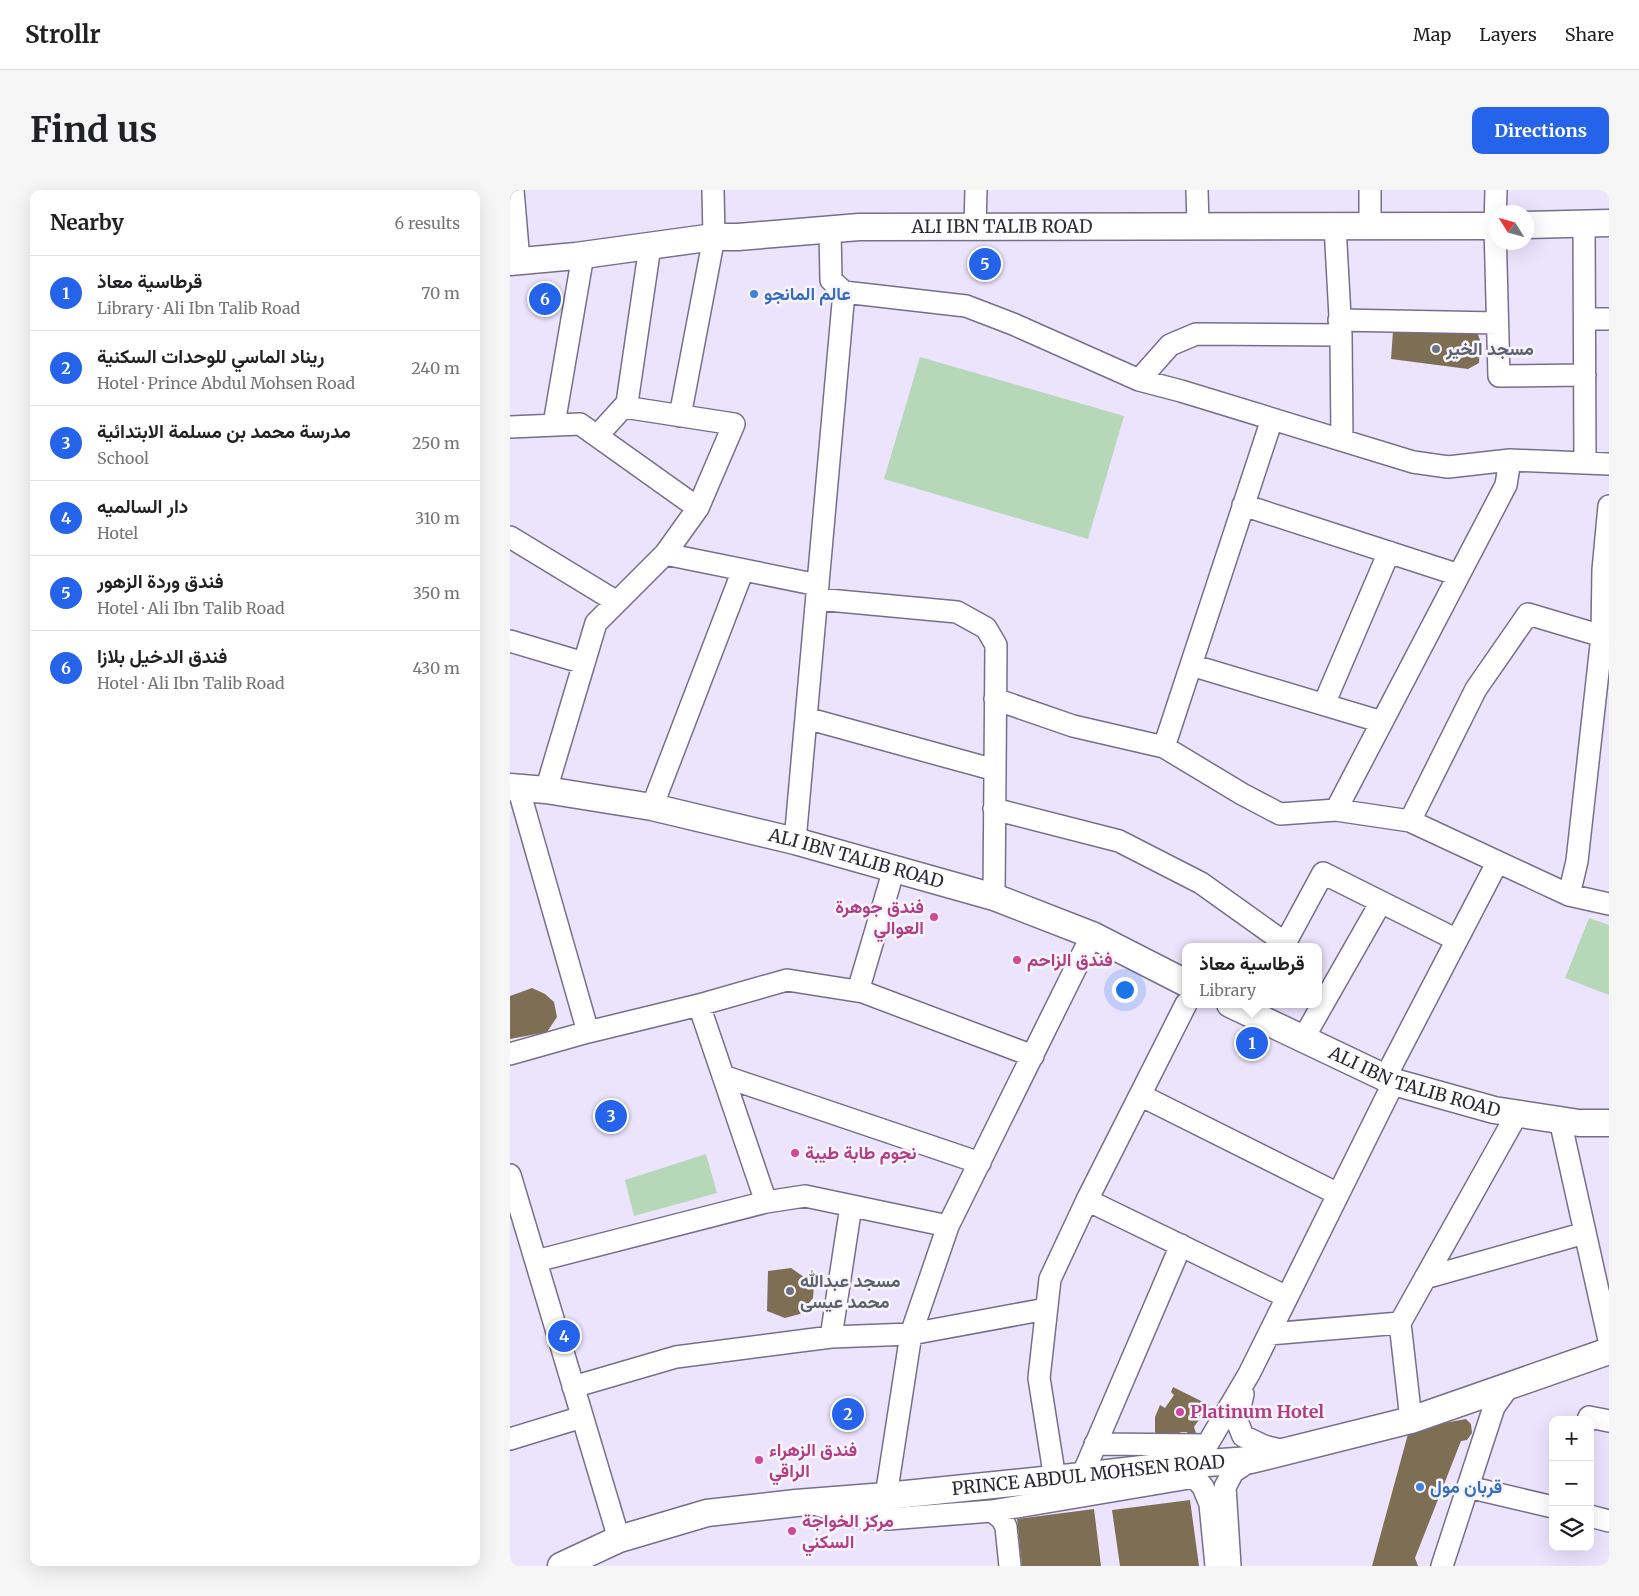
<!DOCTYPE html>
<html lang="en">
<head>
<meta charset="utf-8">
<style>
	:root { --surface:#fff; --page:#f6f6f6; --text:#202124; --muted:#757577; --line:#e0e0e0; --accent:#2563eb }
	body { margin:0; font-family:Merriweather,Vazirmatn,serif; background:var(--page); color:var(--text) }
	.controls { position:absolute; right:15px; bottom:15px; display:grid; overflow:hidden; border-radius:10px; box-shadow:0 5px 20px #0002 }
	.controls button { width:45px; height:45px; display:grid; place-items:center; padding:0; border:0; border-bottom:1px solid var(--line); background:var(--surface); color:var(--text); font:25px sans-serif }
	.compass { position:absolute; left:979px; top:15px; width:45px; height:45px; border-radius:50%; background:var(--surface); box-shadow:0 5px 20px #0002; rotate:307deg }
	.you { position:absolute; left:614px; top:799px; width:18px; height:18px; margin:-12px; border:4px solid #fff; border-radius:50%; background:#1a73e8; box-shadow:0 0 0 8px #1a73e833 }
	.badge { display:grid; place-items:center; width:32px; height:32px; border-radius:50%; background:var(--accent); color:#fff; font-size:16px; font-weight:700 }
	.pin { position:absolute; translate:-50% -50%; border:2px solid #fff; box-shadow:0 1px 5px #0006 }
	.popup { position:absolute; left:672px; top:753px; width:140px; height:65px; box-sizing:border-box; display:grid; place-content:center; border-radius:10px; background:var(--surface); filter:drop-shadow(0 1px 4px #0005); font-size:16px; white-space:nowrap; color:var(--muted) }
	.popup b { font-size:19px; color:var(--text) }
	.popup::after { content:''; position:absolute; left:50%; top:100%; margin-left:-10px; border:10px solid transparent; border-top-color:var(--surface) }
	.list { margin:0; padding:0; list-style:none }
	h2 { display:flex; justify-content:space-between; align-items:center; height:65px; margin:0; padding:0 20px; font-size:21px }
	h2 small { font-size:16px; font-weight:400; color:var(--muted) }
	.list li { display:grid; grid-template-columns:32px 1fr auto; gap:15px; align-items:center; box-sizing:border-box; height:75px; padding:0 20px; border-top:1px solid var(--line) }
	.list b { display:block; font-size:19px; white-space:nowrap }
	.list p { margin:0; font-size:16px; white-space:nowrap; color:var(--muted) }
	.list em { font-size:16px; font-style:normal; color:var(--muted) }
	.icon { flex:none; width:28px; height:28px; fill:none; stroke:currentColor; stroke-width:2; stroke-linecap:round; stroke-linejoin:round }
	.map { position:relative; flex:none; width:1099px; height:1376px; overflow:hidden; border-radius:10px }
	header { display:flex; align-items:center; gap:30px; box-sizing:border-box; height:70px; padding:0 25px; background:var(--surface); border-bottom:1px solid var(--line) }
	header strong { font-size:24px }
	nav { display:flex; gap:28px; margin-inline-start:auto; font-size:18px }
	.intro { display:flex; align-items:center; justify-content:space-between; box-sizing:border-box; height:120px; padding:0 30px }
	h1 { margin:0; font-size:35px }
	.button { padding:12px 22px; border-radius:10px; background:var(--accent); color:#fff; font-size:18px; font-weight:700 }
	main { display:flex; gap:30px; padding:0 30px }
	aside { flex:1; background:var(--surface); border-radius:10px; box-shadow:0 5px 20px #0002 }
	.map>svg:first-child { display:block }
	.green { fill:#b6d7b8 }
	.building { fill:#7e6e54 }
	.lines { fill:none; stroke-linecap:round; stroke-linejoin:round }
	.minor-casing { stroke:#776f8a; stroke-width:24 }
	.major-casing { stroke:#776f8a; stroke-width:29 }
	.minor { stroke:#fff; stroke-width:21 }
	.major { stroke:#fff; stroke-width:26 }
	.shop-dot { fill:#3f7fe0; stroke:#f7f5fb; stroke-width:2 }
	.worship-dot { fill:#6b7280; stroke:#f7f5fb; stroke-width:2 }
	.hotel-dot { fill:#d1479c; stroke:#f7f5fb; stroke-width:2 }
	.labels { text-anchor:middle; stroke-width:5; stroke-linejoin:round; paint-order:stroke }
	.street-label { font-size:18px; fill:#2c2935; stroke:#f7f5fb }
	.shop-label { font-size:18px; font-weight:bold; fill:#366cbe; stroke:#f7f5fb; text-anchor:start }
	.worship-label { font-size:18px; font-weight:bold; fill:#5b616d; stroke:#f7f5fb; text-anchor:start }
	.hotel-label { font-size:18px; font-weight:bold; fill:#b23c85; stroke:#f7f5fb; text-anchor:start }
</style>
</head>
<body>
<header>
<strong>Strollr</strong>
<nav><a>Map</a><a>Layers</a><a>Share</a></nav>
</header>
<div class="intro"><h1>Find us</h1><a class="button">Directions</a></div>
<main>
<aside>
<h2>Nearby<small>6 results</small></h2>
<ul class="list">
<li><span class="badge">1</span><div><b>قرطاسية معاذ</b><p>Library · Ali Ibn Talib Road</p></div><em>70 m</em></li>
<li><span class="badge">2</span><div><b>ريناد الماسي للوحدات السكنية</b><p>Hotel · Prince Abdul Mohsen Road</p></div><em>240 m</em></li>
<li><span class="badge">3</span><div><b>مدرسة محمد بن مسلمة الابتدائية</b><p>School</p></div><em>250 m</em></li>
<li><span class="badge">4</span><div><b>دار السالميه</b><p>Hotel</p></div><em>310 m</em></li>
<li><span class="badge">5</span><div><b>فندق وردة الزهور</b><p>Hotel · Ali Ibn Talib Road</p></div><em>350 m</em></li>
<li><span class="badge">6</span><div><b>فندق الدخيل بلازا</b><p>Hotel · Ali Ibn Talib Road</p></div><em>430 m</em></li>
</ul>
</aside>
<div class="map">
<svg width="1099" height="1376" viewBox="0 0 1099 1376">
	<rect width="100%" height="100%" fill="#ece4fd"/>
	<path class="green" d="M410,167L614,226L578,349L374,289Z
		M1079,728L1099,735V805L1055,788Z
		M196,964L207,1003L124,1026L115,990Z"/>
	<path class="building" d="M883,141L967,142L970,150L969,173L958,179L881,169Z
		M22,798L35,804L44,812L47,827L37,842L0,849V806Z
		M281,1078L304,1094L303,1108L290,1124L275,1128L257,1121L258,1081Z
		M663,1197L699,1215L684,1237L686,1243L684,1248L677,1245V1242H670L671,1245L663,1243L662,1246L649,1247L645,1242V1227L650,1215L655,1218L664,1205L661,1202Z
		M956,1229L961,1234L962,1243L957,1250L951,1251L905,1368L908,1376H862L898,1244L918,1236Z
		M680,1310L689,1376H610L602,1320Z
		M584,1319L591,1376H512L507,1329Z"/>
	<g class="lines">
		<defs>
			<path id="minor" d="M3,0L9,71
				M687,0L688,36
				M860,0V36
				M986,0L985,36L989,186L1075,185
				M1074,33L1075,273
				M465,36L466,0
				M825,36L831,145L832,250
				M334,102L456,116L503,134L629,190L671,201L903,272L938,277L1000,270L1099,274
				M1075,129H1099
				M829,130L987,133
				M629,190L660,155L686,144L831,145
				M114,217L224,234L188,318L155,364
				M170,226L204,47L203,0
				M44,234L73,65
				M0,237L70,234L188,318
				M87,246L117,213L140,56
				M733,315L949,385
				M0,347L107,412
				M307,409L447,422L476,438L486,455L484,707
				M0,451L74,473
				M681,475L872,532
				M485,509L563,536L654,557L732,604L770,624L826,620L900,631L1059,705L1099,714
				M814,514L879,362
				M296,528L485,580
				M654,557L762,229
				M8,597L78,842
				M36,600L86,433L155,364L308,395
				M142,617L233,380
				M484,619L609,651L691,693L775,753
				M826,620L996,295L1000,270
				M900,631L966,499L1018,424L1092,446
				M285,651L334,102L321,90L320,39
				M1059,705L1067,671L1092,446L1093,380L1099,316
				M773,757L813,683L947,750
				M348,801L384,679
				M189,815L256,1012
				M793,849L871,712
				M0,864L78,842L189,815L277,790L353,802L523,866
				M213,886L470,973
				M875,888L987,673
				M630,905L828,1004
				M1050,930L1099,1150
				M0,985L109,1349
				M577,1010L777,1107
				M26,1071L256,1012L295,1006L438,1036
				M915,1088L1075,1043
				M759,1144L890,1133
				M321,1147L341,1016
				M63,1197L166,1167L321,1147L401,1144L536,1119
				M733,1204L727,1231L733,1246L754,1256L778,1262
				M901,1230L890,1133L1007,924
				M1078,1230L1079,1227L1099,1231
				M0,1249L72,1227
				M585,1254L697,1255
				M667,1275L697,1255L739,1184L884,892
				M676,1277L693,1297L700,1314L706,1376
				M572,1286L671,1055
				M545,1289L529,1188L540,1089L577,1010L676,814
				M958,1297L1043,1317
				M376,1306L401,1144L438,1036L582,745
				M305,1314L344,1327L378,1329L482,1321L492,1329L496,1337L500,1376
				M482,1321L685,1287
				M1080,1326L1099,1331
				M720,1376L715,1297L723,1282L741,1270
				M932,1376L984,1217L999,1196"/>
			<g id="major">
				<path d="M1016,35L1099,33"/>
				<path id="s1" d="M0,72L66,66L204,47H228L349,37L986,36"/>
				<path id="s2" d="M0,597L36,600L142,617L285,651L484,707L582,745L676,793"/>
				<path id="s3" d="M720,814L884,892L984,920L1069,933H1099"/>
				<path id="s4" d="M51,1376L109,1349L197,1323L286,1313L376,1306L572,1286L667,1275L741,1270L901,1230L1099,1161"/>
			</g>
		</defs>
		<use href="#minor" class="minor-casing"/>
		<use href="#major" class="major-casing"/>
		<use href="#minor" class="minor"/>
		<use href="#major" class="major"/>
	</g>
	<g class="shop-dot">
		<circle cx="244" cy="104" r="5"/>
		<circle cx="910" cy="1297" r="5"/>
	</g>
	<g class="worship-dot">
		<circle cx="926" cy="159" r="5"/>
		<circle cx="280" cy="1101" r="5"/>
	</g>
	<g class="hotel-dot">
		<circle cx="424" cy="727" r="5"/>
		<circle cx="507" cy="770" r="5"/>
		<circle cx="285" cy="963" r="5"/>
		<circle cx="670" cy="1222" r="5"/>
		<circle cx="249" cy="1270" r="5"/>
		<circle cx="282" cy="1341" r="5"/>
	</g>
	<g class="labels">
		<g class="street-label">
			<text dy="6" stroke="none"><textPath href="#s1" startOffset="494">ALI IBN TALIB ROAD</textPath></text>
			<text dy="6" stroke="none"><textPath href="#s2" startOffset="354">ALI IBN TALIB ROAD</textPath></text>
			<text dy="6" stroke="none"><textPath href="#s3" startOffset="201">ALI IBN TALIB ROAD</textPath></text>
			<text dy="6" stroke="none"><textPath href="#s4" startOffset="539">PRINCE ABDUL MOHSEN ROAD</textPath></text>
		</g>
		<g class="shop-label">
			<text x="254" y="110">عالم المانجو</text>
			<text x="920" y="1303">قربان مول</text>
		</g>
		<g class="worship-label">
			<text x="936" y="165">مسجد الخير</text>
			<text x="290" y="1097">مسجد عبدالله<tspan x="290" dy="21">محمد عيسى</tspan></text>
		</g>
		<g class="hotel-label">
			<text x="414" y="723" text-anchor="end">فندق جوهرة<tspan x="414" dy="21">العوالي</tspan></text>
			<text x="517" y="776">فندق الزاحم</text>
			<text x="295" y="969">نجوم طابة طيبة</text>
			<text x="680" y="1228">Platinum Hotel</text>
			<text x="259" y="1266">فندق الزهراء<tspan x="259" dy="21">الراقي</tspan></text>
			<text x="292" y="1337">مركز الخواجة<tspan x="292" dy="21">السكني</tspan></text>
		</g>
	</g>
</svg>
<div class="controls">
<button>+</button>
<button>−</button>
<button><svg class="icon" aria-label="layers" viewBox="0 0 24 24"><path d="M12 4l9 5-9 5-9-5zM3 14l9 5 9-5"/></svg></button>
</div>
<svg class="compass" viewBox="-18 -18 36 36"><path d="M0-13l5 13h-10z" fill="#e53935"/><path d="M0 13l5-13h-10z" fill="#757577"/></svg>
<div class="you"></div>
<div class="pin badge" style="left:742px;top:853px">1</div>
<div class="popup"><b>قرطاسية معاذ</b>Library</div>
<div class="pin badge" style="left:338px;top:1224px">2</div>
<div class="pin badge" style="left:101px;top:926px">3</div>
<div class="pin badge" style="left:54px;top:1146px">4</div>
<div class="pin badge" style="left:475px;top:74px">5</div>
<div class="pin badge" style="left:35px;top:109px">6</div>
</div>
</main>
</body>
</html>
